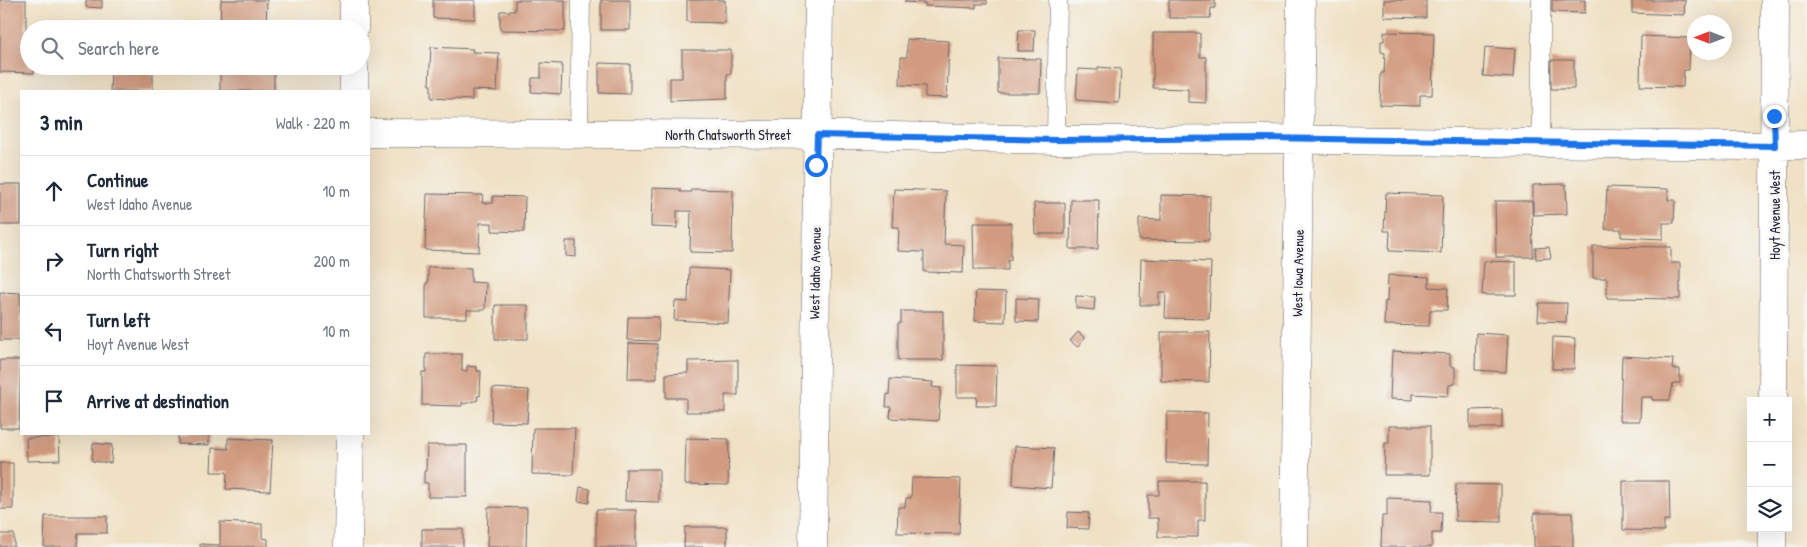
<!DOCTYPE html>
<html lang="en">
<head>
<meta charset="utf-8">
<style>
	:root { --surface:#fff; --page:#f2f2f3; --text:#1f2937; --muted:#747a83; --line:#e0e1e3 }
	body { margin:0; font-family:"Patrick Hand",sans-serif; background:var(--page); color:var(--text) }
	.controls { position:absolute; right:15px; bottom:15px; display:grid; overflow:hidden; border-radius:0px; box-shadow:0 5px 20px #0002 }
	.controls button { width:45px; height:45px; display:grid; place-items:center; padding:0; border:0; border-bottom:1px solid var(--line); background:var(--surface); color:var(--text); font:25px sans-serif }
	.compass { position:absolute; left:1687px; top:15px; width:45px; height:45px; border-radius:50%; background:var(--surface); box-shadow:0 5px 20px #0002; rotate:270deg }
	.stop { position:absolute; width:15px; height:15px; margin:-11px; border:4px solid #1a73e8; border-radius:50%; background:#fff }
	.stop.end { background:#1a73e8; border-color:#fff; box-shadow:0 1px 5px #0008 }
	.list { margin:0; padding:0; list-style:none }
	h2 { display:flex; justify-content:space-between; align-items:center; height:65px; margin:0; padding:0 20px; font-size:21px }
	h2 small { font-size:16px; font-weight:400; color:var(--muted) }
	.list li { display:grid; grid-template-columns:32px 1fr auto; gap:15px; align-items:center; box-sizing:border-box; height:70px; padding:0 20px; border-top:1px solid var(--line) }
	.list b { display:block; font-size:19px; white-space:nowrap }
	.list p { margin:0; font-size:16px; white-space:nowrap; color:var(--muted) }
	.list em { font-size:16px; font-style:normal; color:var(--muted) }
	.icon { flex:none; width:28px; height:28px; fill:none; stroke:currentColor; stroke-width:2; stroke-linecap:round; stroke-linejoin:round }
	.map { position:relative; flex:none; width:1807px; height:547px; overflow:hidden }
	.search { position:absolute; background:var(--surface); box-shadow:0 5px 20px #0002; left:20px; top:20px; width:350px; height:55px; display:flex; align-items:center; gap:12px; box-sizing:border-box; padding:0 18px; border-radius:28px; color:var(--muted); font-size:19px }
	.panel { position:absolute; background:var(--surface); box-shadow:0 5px 20px #0002; left:20px; top:90px; width:350px; height:345px; border-radius:0px }
	.map>svg:first-child { display:block }
	.building { fill:#d29b80 }
	.lines { fill:none; stroke-linecap:round; stroke-linejoin:round }
	.service-casing { stroke:#6a656b; stroke-width:19 }
	.minor-casing { stroke:#6a656b; stroke-width:29 }
	.service { stroke:#fff; stroke-width:18 }
	.minor { stroke:#fff; stroke-width:28 }
	.route { stroke:#1a73e8; stroke-width:6 }
	.labels { text-anchor:middle; stroke-width:5; stroke-linejoin:round; paint-order:stroke }
	.street-label { font-size:14px; fill:#22223b; stroke:#f6f6f2 }
</style>
</head>
<body>
<div class="map">
<svg width="1807" height="547" viewBox="0 0 1807 547">
	<rect width="100%" height="100%" fill="#f6f6f2"/>
	<filter id="ink" filterUnits="userSpaceOnUse"><feTurbulence type="fractalNoise" baseFrequency=".02" numOctaves="2"/><feDisplacementMap in="SourceGraphic" scale="10" xChannelSelector="R" yChannelSelector="G"/><feConvolveMatrix kernelMatrix="1 2 1 2 8 2 1 2 1" color-interpolation-filters="sRGB"/></filter>
	<filter id="wash" filterUnits="userSpaceOnUse"><feTurbulence type="fractalNoise" baseFrequency=".0096" numOctaves="4" result="noise"/><feDisplacementMap in="SourceGraphic" scale="20" xChannelSelector="R" yChannelSelector="G"/><feGaussianBlur stdDeviation="1.12" result="paint"/><feColorMatrix in="noise" values="0 0 0 0 0 0 0 0 0 0 0 0 0 0 0 0 0 1.4 0 .05"/><feComposite in="paint" operator="in"/></filter>
	<g filter="url(#wash)">
		<rect width="100%" height="100%" fill="#f0e1c4"/>
		<g id="blocks">
			<path class="building" d="M0,0H26V31H29V66H34V73L0,72Z
				M86,0H102V8L86,7Z
				M221,0H267L266,29H220Z
				M433,0H475V19L433,18Z
				M515,0H565V31L500,30V11H515Z
				M601,0H630V30H601Z
				M687,0H725V23L687,22Z
				M905,0H987V4H976V8L925,6V3L905,2Z
				M1169,0H1215V8H1211L1210,18H1169Z
				M1384,0H1426V18L1384,17Z
				M1552,0H1585V13L1552,12Z
				M1632,0H1685L1684,15L1632,13Z
				M1019,30H1035L1034,51H1018Z
				M1384,32L1434,33L1432,95H1420V106L1380,105L1381,73H1384L1385,53L1381,52V41H1384Z
				M1153,33H1200V57H1206V103L1188,102V89L1153,88Z
				M1641,36L1690,38L1689,70H1684L1683,87L1640,86Z
				M907,39L949,41L947,98L925,97V86L900,85L901,57H907Z
				M431,47L473,49L472,52L499,53L497,91L472,90V100L431,98V85H429Z
				M1485,47L1515,49L1513,78L1483,76Z
				M682,50H731V74H727V99L670,101V78H682Z
				M998,58L1041,59L1040,93H998Z
				M1551,60H1574V89H1551Z
				M541,63L562,64L561,94L531,92L532,78H541Z
				M599,63L630,64V94L599,93Z
				M220,66H266V68H274V91H220Z
				M1098,67L1121,69L1119,103L1076,100L1078,69L1098,70Z
				M111,71H153V91H110Z
				M0,184H21V225H0Z
				M1566,184L1567,214L1533,215V185Z
				M1607,187L1668,189V200H1675L1674,223H1663V239L1621,237V229H1605Z
				M652,188L680,189V192H691V189L733,190L732,253L690,252L691,211H677V228L651,227Z
				M894,189L946,191L944,244L964,245L963,273L924,272V252L898,251L899,227H892Z
				M1386,193L1443,195L1441,253L1389,251L1390,231H1384Z
				M427,194L483,195L482,203H493V196L525,197L524,232L492,231V223H480L479,252L425,250Z
				M1161,195L1210,196L1209,241L1139,240V219L1161,220Z
				M1071,200H1099L1098,249H1070Z
				M1495,201H1532L1533,257H1496Z
				M1034,203H1065V234H1035Z
				M973,223H1011V260H1008V270H974Z
				M566,241H576V257L566,256Z
				M1593,246L1671,247V263H1680V299L1607,298V278H1593Z
				M1549,247L1551,258L1536,259L1535,248Z
				M1141,259L1211,262L1209,319L1165,318L1166,292H1159V305H1140Z
				M1484,261L1516,262V295H1482Z
				M428,267L471,268V282L486,283L485,310H467V318H426V283H428Z
				M689,268L730,270L728,323L674,320L675,301L688,302Z
				M1388,275L1429,277V287L1448,288L1447,310H1430L1429,326L1384,325L1385,301L1387,302Z
				M976,291L1006,292L1005,322L975,321Z
				M0,292L20,293L21,340H0Z
				M1076,296L1095,297L1094,310L1076,308Z
				M1016,298L1039,299L1038,322L1016,321Z
				M1539,303H1567L1566,322L1538,321Z
				M495,305H528V339H495Z
				M901,311H943V360H898V323H901Z
				M628,317H659L658,341L627,340Z
				M1078,332L1085,338L1078,347L1070,341Z
				M1161,332H1210L1209,382L1161,381Z
				M1476,333L1508,335L1506,372L1475,370Z
				M1553,337L1575,338L1574,369H1552Z
				M629,343L657,344V379H628Z
				M1392,351L1450,354V366L1455,367V384L1449,385L1448,396L1413,394V400L1390,399Z
				M426,354H462V371H467V366L477,367V371H481L480,396H477L478,400L464,404L462,402V406L422,405V372H426Z
				M1622,356L1673,359L1672,369H1680V383H1673L1670,400H1652V397H1641L1640,421H1620Z
				M0,360H21L19,428H0Z
				M738,360V395H725V412H686V398H666V374L688,373V361Z
				M957,365L997,366L996,406H976L977,397H957Z
				M890,379L933,382L932,387L941,388L938,421L890,418L891,407H886L887,394L889,395Z
				M493,388L529,390L527,423L491,422Z
				M1502,409V428H1470V410Z
				M1167,412L1208,413L1207,464L1166,463Z
				M1389,426H1430V475H1384L1385,443H1389Z
				M533,428H575L573,475L532,474Z
				M178,434H209V445L178,444Z
				M59,437L60,460L27,461L26,438Z
				M228,438L273,440L270,491L226,489L227,472H211L212,448L228,449Z
				M686,438L729,439L728,485L685,484Z
				M93,443L112,445L111,463L92,461Z
				M427,445H467V497H428V483H424V471H426Z
				M1015,446L1054,448L1051,488L1013,485Z
				M0,463H13V509H0Z
				M626,469H659V502L625,501Z
				M912,478L961,479L959,534L897,533L898,507H905L906,498H911Z
				M1159,481H1205V520H1198V537H1158V518H1148V495H1159Z
				M1623,481H1669L1670,520H1664V531L1623,530Z
				M1456,484L1501,485V522L1455,521Z
				M580,487L590,489L589,503L578,501Z
				M1387,498L1432,500L1431,512H1442L1441,533H1432V547H1381L1382,516H1387Z
				M488,507L527,508L526,547H487Z
				M596,510H636V547H596Z
				M1068,512L1089,513L1088,529L1067,528Z
				M1534,513H1573V547H1534Z
				M45,516H107V533H78L77,547H44Z
				M220,522L262,524V538L268,539V547H200V544L220,545Z
				M685,527H727V547H684Z
				M422,529H463V547H422Z
				M0,534H14V547H0Z"/>
		</g>
	</g>
	<g filter="url(#ink)">
		<use href="#blocks" fill-opacity="0" stroke="#6a656b" stroke-width="1"/>
		<g class="lines">
			<defs>
				<path id="service" d="M1541,0V142
					M579,134L581,0
					M1056,140L1058,0"/>
				<path id="minor" d="M354,29V0
					M354,91V66
					M369,133L853,135L1056,140L1265,139L1743,146L1807,145
					M1773,401L1775,0
					M348,547L350,434
					M813,547L819,0
					M1294,547L1301,0
					M1772,547V528"/>
			</defs>
			<use href="#service" class="service-casing"/>
			<use href="#minor" class="minor-casing"/>
			<use href="#service" class="service"/>
			<use href="#minor" class="minor"/>
		</g>
	</g>
	<g class="lines" filter="url(#ink)">
		<path class="route" d="M816,165L817,135L1056,140L1265,138L1775,146L1774,116"/>
	</g>
	<g class="labels">
		<g class="street-label">
			<text x="728" y="140">North Chatsworth Street</text>
			<text transform="translate(1775 215) rotate(-90)" y="5">Hoyt Avenue West</text>
			<text transform="translate(815 273) rotate(-89)" y="5">West Idaho Avenue</text>
			<text transform="translate(1298 273) rotate(-89)" y="5">West Iowa Avenue</text>
		</g>
	</g>
</svg>
<div class="controls">
<button>+</button>
<button>−</button>
<button><svg class="icon" aria-label="layers" viewBox="0 0 24 24"><path d="M12 4l9 5-9 5-9-5zM3 14l9 5 9-5"/></svg></button>
</div>
<svg class="compass" viewBox="-18 -18 36 36"><path d="M0-13l5 13h-10z" fill="#e53935"/><path d="M0 13l5-13h-10z" fill="#747a83"/></svg>
<div class="stop" style="left:816px;top:165px"></div>
<div class="stop end" style="left:1774px;top:116px"></div>
<div class="search"><svg class="icon" aria-label="search" viewBox="0 0 24 24"><circle cx="10" cy="10" r="6"/><path d="M15 15l6 6"/></svg>Search here</div>
<section class="panel">
<h2>3 min<small>Walk · 220 m</small></h2>
<ul class="list">
<li><svg class="icon" aria-label="ahead" viewBox="0 0 24 24"><path d="M12 20V5M6 11l6-6 6 6"/></svg><div><b>Continue</b><p>West Idaho Avenue</p></div><em>10 m</em></li>
<li><svg class="icon" aria-label="right" viewBox="0 0 24 24"><path d="M7 20v-9h11M14 6l5 5-5 5"/></svg><div><b>Turn right</b><p>North Chatsworth Street</p></div><em>200 m</em></li>
<li><svg class="icon" aria-label="left" viewBox="0 0 24 24"><path d="M17 20v-9H6M10 6l-5 5 5 5"/></svg><div><b>Turn left</b><p>Hoyt Avenue West</p></div><em>10 m</em></li>
<li><svg class="icon" aria-label="arrive" viewBox="0 0 24 24"><path d="M6 21V4h12l-3 4 3 4H6"/></svg><div><b>Arrive at destination</b></div></li>
</ul>
</section>
</div>
</body>
</html>
